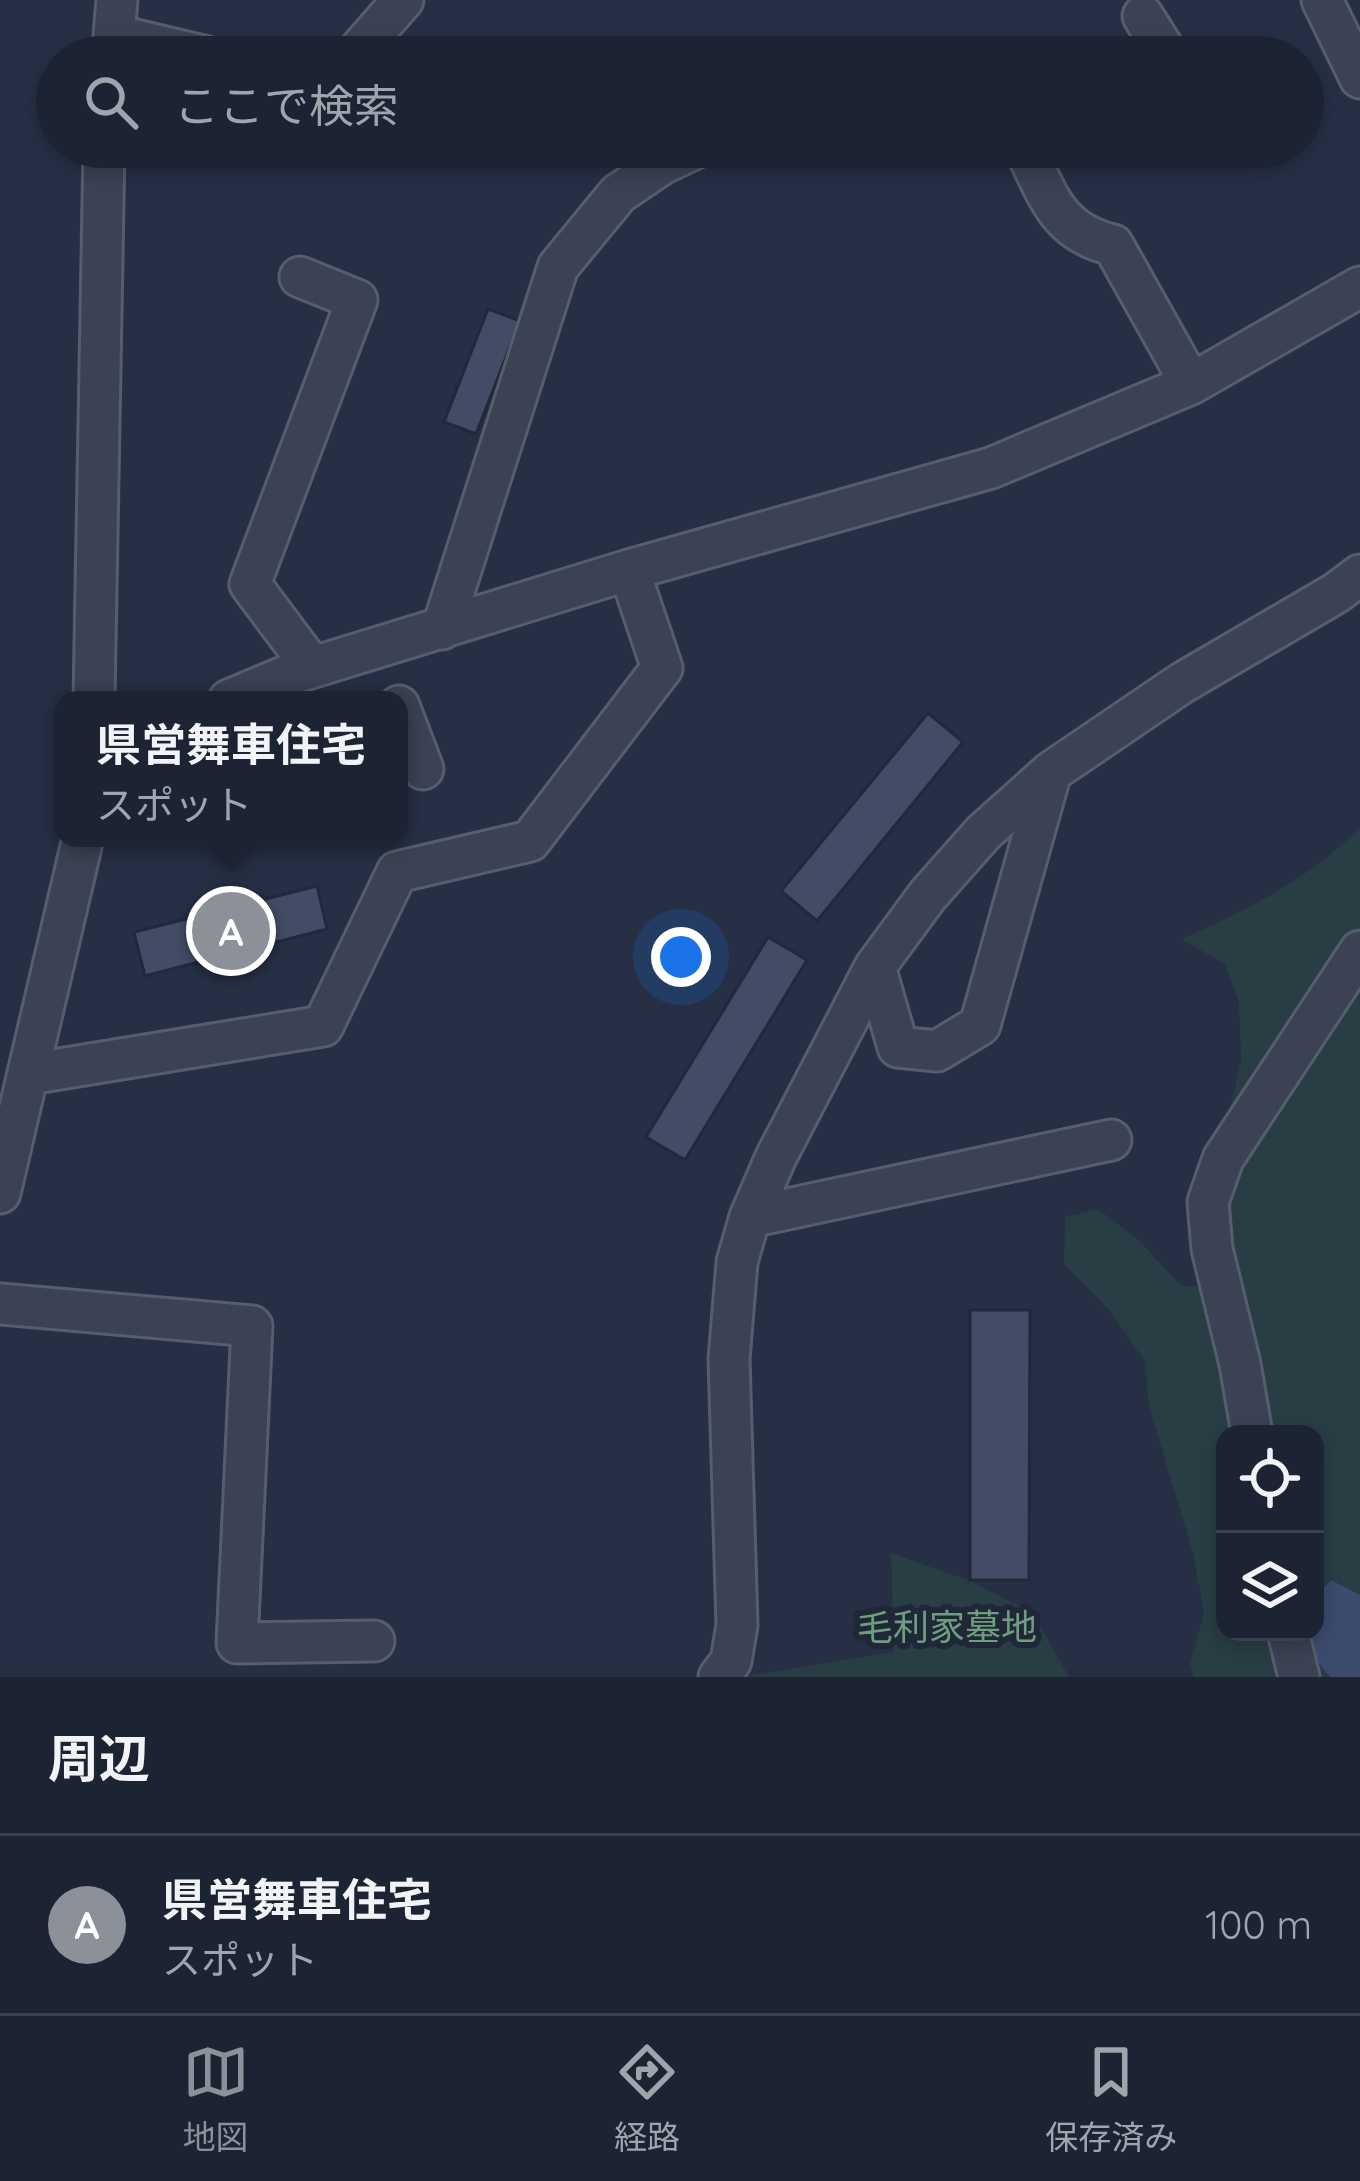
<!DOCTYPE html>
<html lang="ja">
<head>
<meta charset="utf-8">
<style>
	:root { --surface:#1c2333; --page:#292f3f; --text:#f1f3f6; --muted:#a0a4ac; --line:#3a404e; --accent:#8c9099 }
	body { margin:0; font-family:Quicksand,"Noto Sans JP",sans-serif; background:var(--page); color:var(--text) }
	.controls { position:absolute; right:36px; bottom:36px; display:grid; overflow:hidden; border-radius:24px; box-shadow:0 6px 18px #0003 }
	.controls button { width:108px; height:108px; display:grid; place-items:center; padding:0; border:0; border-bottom:3px solid var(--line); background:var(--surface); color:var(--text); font:60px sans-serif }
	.you { position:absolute; left:681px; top:957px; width:42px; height:42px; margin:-30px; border:9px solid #fff; border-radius:50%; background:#1a73e8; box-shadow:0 0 0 18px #1a73e833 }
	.badge { display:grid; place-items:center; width:78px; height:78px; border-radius:50%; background:var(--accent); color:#fff; font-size:39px; font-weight:700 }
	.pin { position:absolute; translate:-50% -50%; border:6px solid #fff; box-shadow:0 3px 12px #0006 }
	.popup { position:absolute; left:54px; top:691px; width:354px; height:156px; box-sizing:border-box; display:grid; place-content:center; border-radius:24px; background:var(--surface); filter:drop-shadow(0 3px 9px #0005); font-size:39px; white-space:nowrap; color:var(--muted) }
	.popup b { font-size:45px; color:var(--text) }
	.popup::after { content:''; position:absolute; left:50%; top:100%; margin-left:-24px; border:24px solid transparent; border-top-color:var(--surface) }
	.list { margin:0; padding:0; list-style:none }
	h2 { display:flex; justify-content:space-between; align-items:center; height:156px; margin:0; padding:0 48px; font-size:51px }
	h2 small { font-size:39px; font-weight:400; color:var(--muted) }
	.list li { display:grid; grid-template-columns:78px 1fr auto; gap:36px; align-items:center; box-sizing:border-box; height:180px; padding:0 48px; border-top:3px solid var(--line) }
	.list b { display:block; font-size:45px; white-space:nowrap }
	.list p { margin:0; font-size:39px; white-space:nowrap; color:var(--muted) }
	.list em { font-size:39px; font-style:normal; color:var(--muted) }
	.icon { flex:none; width:66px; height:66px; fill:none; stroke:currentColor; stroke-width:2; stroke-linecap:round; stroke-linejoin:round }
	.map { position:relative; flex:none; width:1360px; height:1677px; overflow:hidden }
	.search { position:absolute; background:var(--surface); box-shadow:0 6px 18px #0003; left:36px; right:36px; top:36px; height:132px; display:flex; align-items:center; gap:30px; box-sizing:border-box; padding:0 42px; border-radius:66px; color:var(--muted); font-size:45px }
	.sheet { height:336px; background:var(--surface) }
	nav { display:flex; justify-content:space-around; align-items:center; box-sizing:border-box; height:168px; border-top:3px solid var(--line); background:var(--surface); font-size:33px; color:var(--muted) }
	nav a { display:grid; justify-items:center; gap:6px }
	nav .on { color:var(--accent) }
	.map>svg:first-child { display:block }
	.green { fill:#283e44; fill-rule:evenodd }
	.water { fill:#3c4a6d }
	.building { fill:#424c64; stroke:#21293a; stroke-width:3 }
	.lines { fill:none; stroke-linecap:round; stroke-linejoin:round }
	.minor-casing { stroke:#565d6d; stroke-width:45 }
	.minor { stroke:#3b4253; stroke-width:39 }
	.labels { text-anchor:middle; stroke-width:12; stroke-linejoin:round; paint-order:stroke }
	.park-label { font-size:36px; fill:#6f9e7f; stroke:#1f2739 }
</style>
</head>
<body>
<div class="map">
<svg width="1360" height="1677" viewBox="0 0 1360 1677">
	<rect width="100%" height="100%" fill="#262f44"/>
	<path class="green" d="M1360,827V1677H1194L1190,1664L1204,1613L1193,1553L1148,1403L1146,1363L1109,1310L1064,1264L1065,1217L1098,1209L1140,1241L1181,1286L1211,1287L1208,1165L1229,1112L1241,1061L1239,1002L1225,964L1181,939C1243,912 1312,878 1360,827ZM1225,1434H1315V1632H1225Z
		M891,1553L970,1581L1033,1613L1069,1677H740L894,1652Z"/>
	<path class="water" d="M1331,1580L1360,1595V1677H1330L1308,1649L1312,1632H1315L1320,1592Z"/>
	<path class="building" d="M488,309L520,321L476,434L444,422Z
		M928,713L963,742L817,921L781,891Z
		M317,886L327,929L145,976L134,932Z
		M768,937L807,960L685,1160L646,1137Z
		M970,1310H1030L1029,1580H970Z"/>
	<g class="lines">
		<defs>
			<path id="minor" d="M117,0L114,35L207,57
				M1322,0L1360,78
				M1143,16L1163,48L1147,57
				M353,57L403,0
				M1024,147C1048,194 1056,232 1113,245L1191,384
				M300,277L357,300L250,584L312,667
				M442,629L558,267L618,194L662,164L698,147
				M94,700L104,147
				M229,700L291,674L629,570L991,468L1191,384L1360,287
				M399,706L423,769
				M875,967L898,1047L937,1051L980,1025L1051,772
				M29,1074L323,1026L397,872L530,841L662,668L629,570
				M0,1193L83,838
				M750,1217L1111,1140
				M0,1304L252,1326L237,1643L374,1641
				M1252,1434L1240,1364L1212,1249L1208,1202L1223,1159L1360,951
				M1288,1632L1299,1677
				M719,1677L731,1661L737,1625L729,1359L737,1262L750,1217L776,1157L875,967L928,895L983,833L1051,772L1182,683L1336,593L1360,575"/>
		</defs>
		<use href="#minor" class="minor-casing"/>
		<use href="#minor" class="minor"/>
	</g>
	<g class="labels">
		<g class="park-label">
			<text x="947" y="1640">毛利家墓地</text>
		</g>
	</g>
</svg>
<div class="controls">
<button><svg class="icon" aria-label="locate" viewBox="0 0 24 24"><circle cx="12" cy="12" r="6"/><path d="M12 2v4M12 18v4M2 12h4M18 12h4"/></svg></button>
<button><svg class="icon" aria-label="layers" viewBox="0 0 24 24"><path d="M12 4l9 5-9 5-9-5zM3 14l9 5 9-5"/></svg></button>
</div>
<div class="you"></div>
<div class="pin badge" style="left:231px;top:931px">A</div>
<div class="popup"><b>県営舞車住宅</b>スポット</div>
<div class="search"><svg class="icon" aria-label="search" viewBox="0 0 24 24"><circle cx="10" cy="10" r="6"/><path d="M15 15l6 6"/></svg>ここで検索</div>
</div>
<section class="sheet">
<h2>周辺<small></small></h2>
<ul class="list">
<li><span class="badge">A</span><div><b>県営舞車住宅</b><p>スポット</p></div><em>100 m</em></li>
</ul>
</section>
<nav>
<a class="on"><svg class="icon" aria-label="map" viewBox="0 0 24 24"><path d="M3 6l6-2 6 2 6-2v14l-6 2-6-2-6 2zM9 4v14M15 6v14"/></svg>地図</a>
<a><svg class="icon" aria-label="directions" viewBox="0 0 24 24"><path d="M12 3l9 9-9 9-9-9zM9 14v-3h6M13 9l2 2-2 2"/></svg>経路</a>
<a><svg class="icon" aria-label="saved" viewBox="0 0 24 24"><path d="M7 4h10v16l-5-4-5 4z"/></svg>保存済み</a>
</nav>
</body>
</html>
